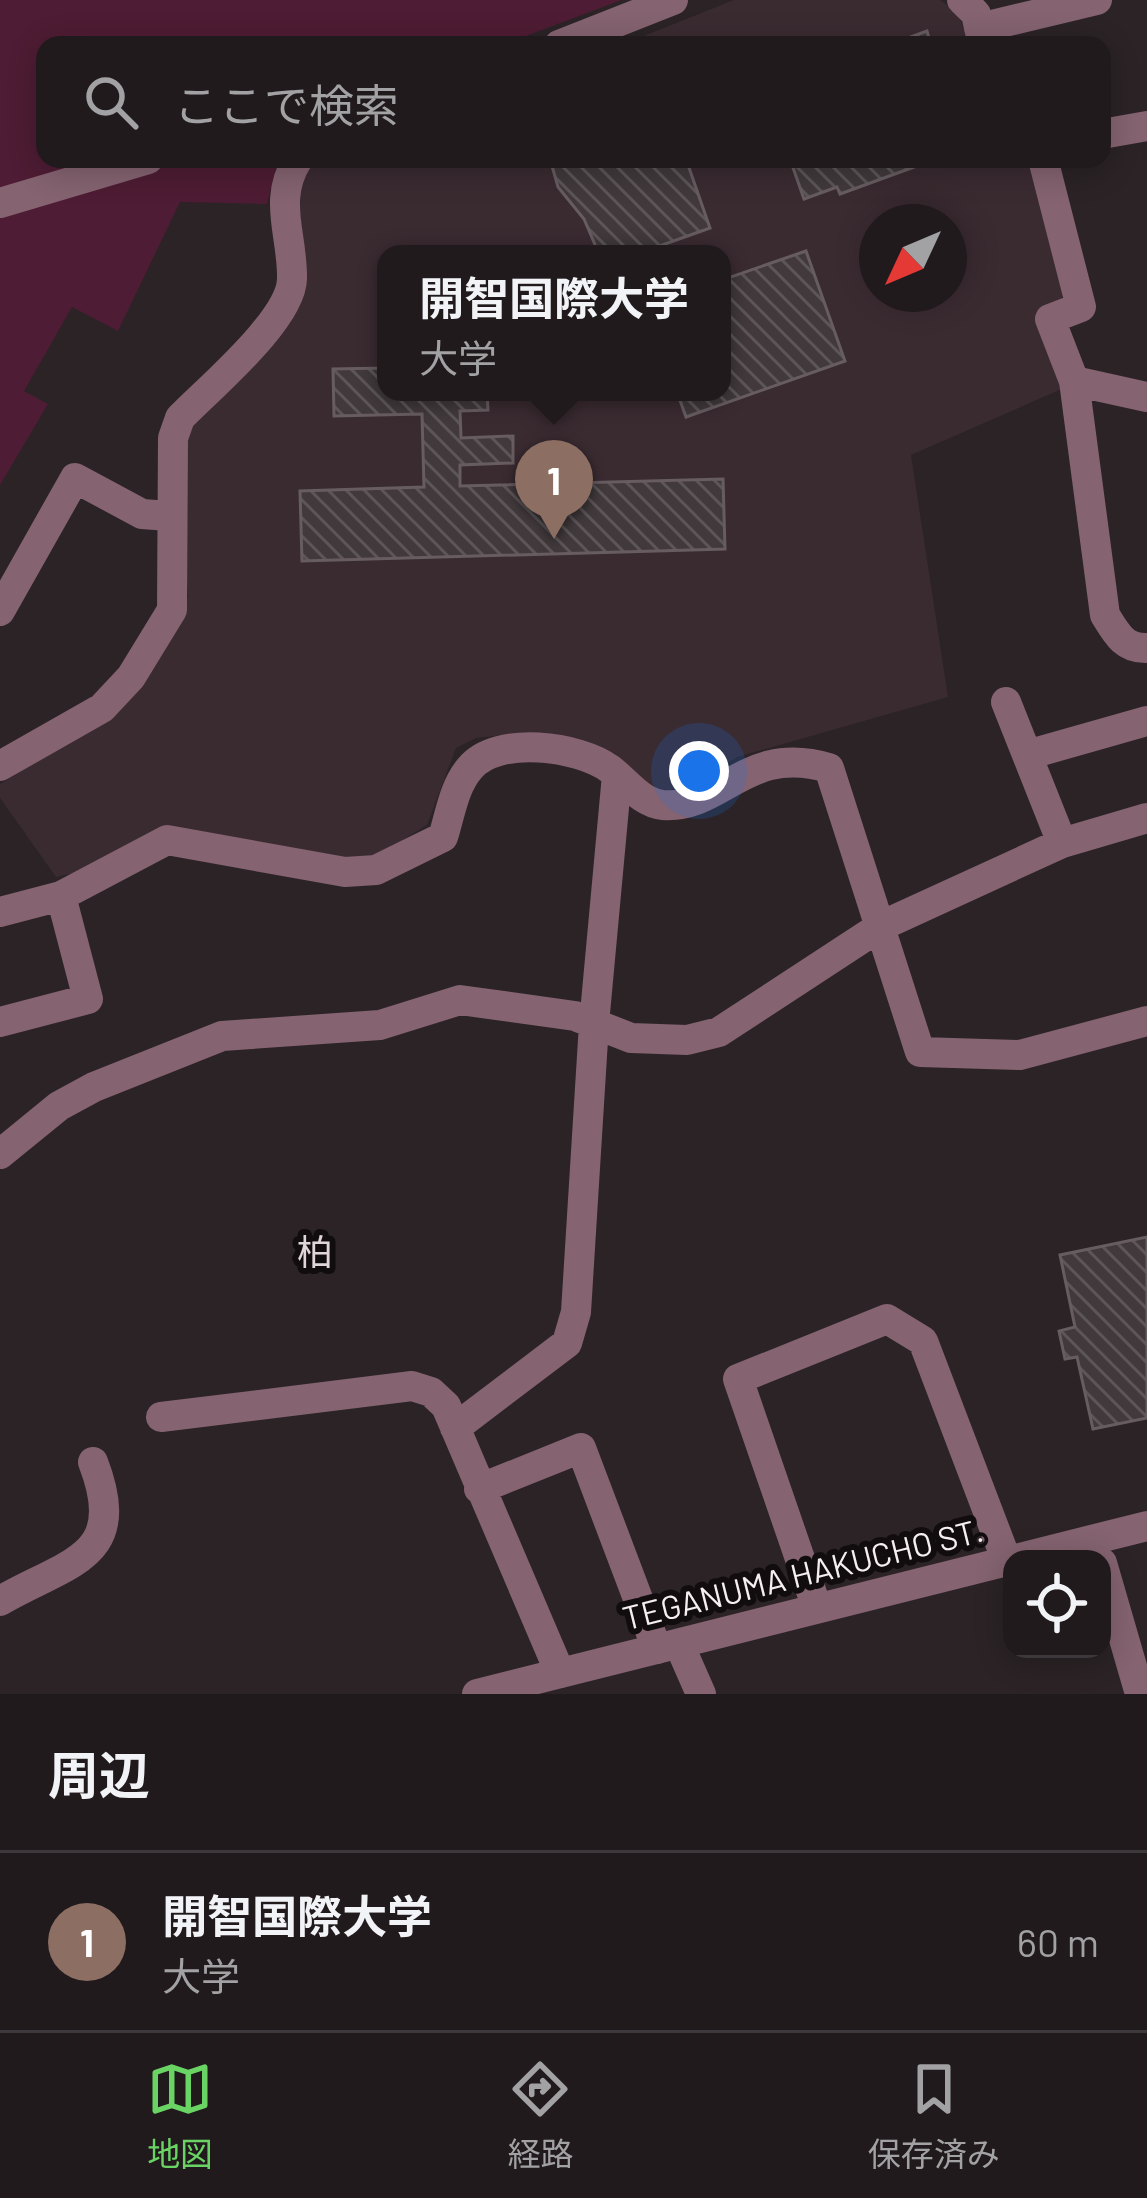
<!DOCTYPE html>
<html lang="ja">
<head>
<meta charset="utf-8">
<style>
	:root { --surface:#201a1c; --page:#2d2729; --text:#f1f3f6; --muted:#a2a1a3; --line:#3d383b; --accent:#69d464 }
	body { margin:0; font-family:Barlow,"Noto Sans JP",sans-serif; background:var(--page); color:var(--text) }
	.controls { position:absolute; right:36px; bottom:36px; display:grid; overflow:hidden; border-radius:24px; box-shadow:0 6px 30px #0003 }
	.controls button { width:108px; height:108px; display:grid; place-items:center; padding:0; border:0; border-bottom:3px solid var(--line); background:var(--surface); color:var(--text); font:60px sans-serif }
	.compass { position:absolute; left:859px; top:204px; width:108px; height:108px; border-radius:50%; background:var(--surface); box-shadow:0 6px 30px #0003; rotate:226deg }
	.you { position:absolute; left:699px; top:771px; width:42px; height:42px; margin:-30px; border:9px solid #fff; border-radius:50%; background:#1a73e8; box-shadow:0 0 0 18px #1a73e833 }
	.badge { display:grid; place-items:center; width:78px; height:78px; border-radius:50%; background:var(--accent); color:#fff; font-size:39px; font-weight:700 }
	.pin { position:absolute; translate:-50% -99px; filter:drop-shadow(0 3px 6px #0008) }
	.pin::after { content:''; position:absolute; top:63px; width:42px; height:36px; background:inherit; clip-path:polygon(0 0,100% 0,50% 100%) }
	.popup { position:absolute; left:377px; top:245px; width:354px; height:156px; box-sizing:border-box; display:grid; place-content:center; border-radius:24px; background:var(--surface); filter:drop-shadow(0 3px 9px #0005); font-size:39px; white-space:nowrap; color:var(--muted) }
	.popup b { font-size:45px; color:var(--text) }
	.popup::after { content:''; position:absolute; left:50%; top:100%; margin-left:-24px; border:24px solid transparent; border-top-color:var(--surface) }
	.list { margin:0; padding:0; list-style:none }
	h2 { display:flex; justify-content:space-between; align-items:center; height:156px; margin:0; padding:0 48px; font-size:51px }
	h2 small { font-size:39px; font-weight:400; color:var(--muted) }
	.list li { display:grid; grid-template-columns:78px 1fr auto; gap:36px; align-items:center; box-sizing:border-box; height:180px; padding:0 48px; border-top:3px solid var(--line) }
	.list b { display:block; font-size:45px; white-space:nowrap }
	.list p { margin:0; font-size:39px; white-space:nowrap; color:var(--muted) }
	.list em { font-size:39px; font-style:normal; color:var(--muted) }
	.icon { flex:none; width:66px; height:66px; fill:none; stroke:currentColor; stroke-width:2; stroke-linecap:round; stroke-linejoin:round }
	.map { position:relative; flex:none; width:1147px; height:1694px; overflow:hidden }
	.search { position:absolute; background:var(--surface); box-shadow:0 6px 30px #0003; left:36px; right:36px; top:36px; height:132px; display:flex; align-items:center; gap:30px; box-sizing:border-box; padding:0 42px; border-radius:24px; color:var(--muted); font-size:45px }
	.sheet { height:336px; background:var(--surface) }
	nav { display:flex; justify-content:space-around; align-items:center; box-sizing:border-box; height:168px; border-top:3px solid var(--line); background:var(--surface); font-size:33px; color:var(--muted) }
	nav a { display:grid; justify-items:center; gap:6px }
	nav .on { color:var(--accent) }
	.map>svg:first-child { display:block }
	.built { fill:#3a2b31; fill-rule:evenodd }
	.garden { fill:#4e1c34 }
	.building { fill:url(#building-back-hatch); stroke:#675d61; stroke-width:3 }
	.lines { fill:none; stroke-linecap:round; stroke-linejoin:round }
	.minor { stroke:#856371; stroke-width:30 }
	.tertiary { stroke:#856371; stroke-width:30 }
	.labels { text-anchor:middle; stroke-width:12; stroke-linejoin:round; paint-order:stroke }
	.street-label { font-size:33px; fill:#f5eff1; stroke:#110d0f }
	.neighbourhood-label { font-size:36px; fill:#e0d5d9; stroke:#110d0f }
</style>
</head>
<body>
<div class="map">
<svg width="1147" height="1694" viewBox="0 0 1147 1694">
	<defs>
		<pattern id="building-back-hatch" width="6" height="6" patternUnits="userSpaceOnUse" patternTransform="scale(3)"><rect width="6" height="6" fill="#41393c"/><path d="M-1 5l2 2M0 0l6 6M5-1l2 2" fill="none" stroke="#5d5659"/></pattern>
	</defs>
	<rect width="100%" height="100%" fill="#2b2326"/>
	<path class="built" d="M734,0H940L956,12L973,45H621Z
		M325,159H1030L1065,291L1059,304L1036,312L1064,388L911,455L948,697L737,757L690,786L668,790L651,788L614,753L569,738L520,733L476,738L456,748L427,825L372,859H333L232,837L56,877L0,798V784L98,725L156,661L188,597L181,481L186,436L200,413L298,310L306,287L299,197L306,170ZM877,222H949V294H877ZM386,254H722V392H386Z"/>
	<path class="garden" d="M0,0H622L502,45H45V159H278L267,204L180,202L118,331L72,307L24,391L48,404L0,485Z"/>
	<path class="building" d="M927,31L931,45H889Z
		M550,159H686L710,228L637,254H599L584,219L558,187Z
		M790,159H936L840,194L837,187L804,199Z
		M806,251L845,361L686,417L677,392H722V280Z
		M386,368V392H487L488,410L460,411L461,438L513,436V463L460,465V486L723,479L725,549L302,561L300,491L424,487L422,414L334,416L333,369Z
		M1147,1237V1418L1093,1429L1077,1357L1065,1359L1059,1331L1075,1327L1060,1255Z"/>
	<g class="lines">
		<path class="minor" d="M962,0L976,14L983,45
			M979,28L1097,0
			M559,45L673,0
			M1102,134L1147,126
			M1043,159L1081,307L1050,319L1074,381L1105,615C1116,633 1124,649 1147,648
			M0,203L148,159
			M1074,381L1147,397
			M0,611L75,478L142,514L169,516
			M1006,702L1062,843
			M1027,755L1147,721
			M0,766L102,708L131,677L172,610L173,438L180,418C209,388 291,320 292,279C293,235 272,200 298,159
			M0,912L61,896L167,840L345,872L376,870L443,837C450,815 454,786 470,768C497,735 579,746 610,769C627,782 641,803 663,805C723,809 746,743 829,768L920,1052L1020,1055L1147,1021
			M0,1022L88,999L61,896
			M0,1154L59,1106L94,1087L222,1036L380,1025L460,1000L575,1016L631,1038L687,1040L719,1032L881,926L1062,843L1147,818
			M161,1417L412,1386L431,1392L446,1406L560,1673
			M455,1428L567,1343L576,1312L594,1024L617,775
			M479,1489L581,1448L657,1649
			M1102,1563L1140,1694
			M0,1601C69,1561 130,1558 93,1462
			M817,1608L738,1379L887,1319L923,1341L1006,1559
			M679,1644L701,1694"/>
		<path class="tertiary" d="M477,1694L1147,1526"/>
	</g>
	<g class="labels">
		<g class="street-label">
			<text transform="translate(803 1574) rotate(-14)" y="12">TEGANUMA HAKUCHO ST.</text>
		</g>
		<g class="neighbourhood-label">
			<text x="315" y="1265">柏</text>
		</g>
	</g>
</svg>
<div class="controls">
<button><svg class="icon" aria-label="locate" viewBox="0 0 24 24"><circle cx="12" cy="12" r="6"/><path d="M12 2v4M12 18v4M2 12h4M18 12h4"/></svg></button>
</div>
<svg class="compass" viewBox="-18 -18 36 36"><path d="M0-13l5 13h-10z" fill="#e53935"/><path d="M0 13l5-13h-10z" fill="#a2a1a3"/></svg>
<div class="you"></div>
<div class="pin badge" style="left:554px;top:539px;background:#8d6e63">1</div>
<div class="popup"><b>開智国際大学</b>大学</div>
<div class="search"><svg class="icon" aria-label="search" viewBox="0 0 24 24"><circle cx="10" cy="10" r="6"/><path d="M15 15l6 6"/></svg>ここで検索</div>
</div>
<section class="sheet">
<h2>周辺<small></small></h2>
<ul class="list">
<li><span class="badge" style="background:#8d6e63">1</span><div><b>開智国際大学</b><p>大学</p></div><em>60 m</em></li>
</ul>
</section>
<nav>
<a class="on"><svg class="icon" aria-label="map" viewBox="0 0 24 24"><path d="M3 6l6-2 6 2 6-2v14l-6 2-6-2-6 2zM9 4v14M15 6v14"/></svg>地図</a>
<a><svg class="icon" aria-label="directions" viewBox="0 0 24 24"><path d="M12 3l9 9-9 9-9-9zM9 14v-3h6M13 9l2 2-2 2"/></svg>経路</a>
<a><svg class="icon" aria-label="saved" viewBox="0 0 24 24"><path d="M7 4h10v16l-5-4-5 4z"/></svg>保存済み</a>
</nav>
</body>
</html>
